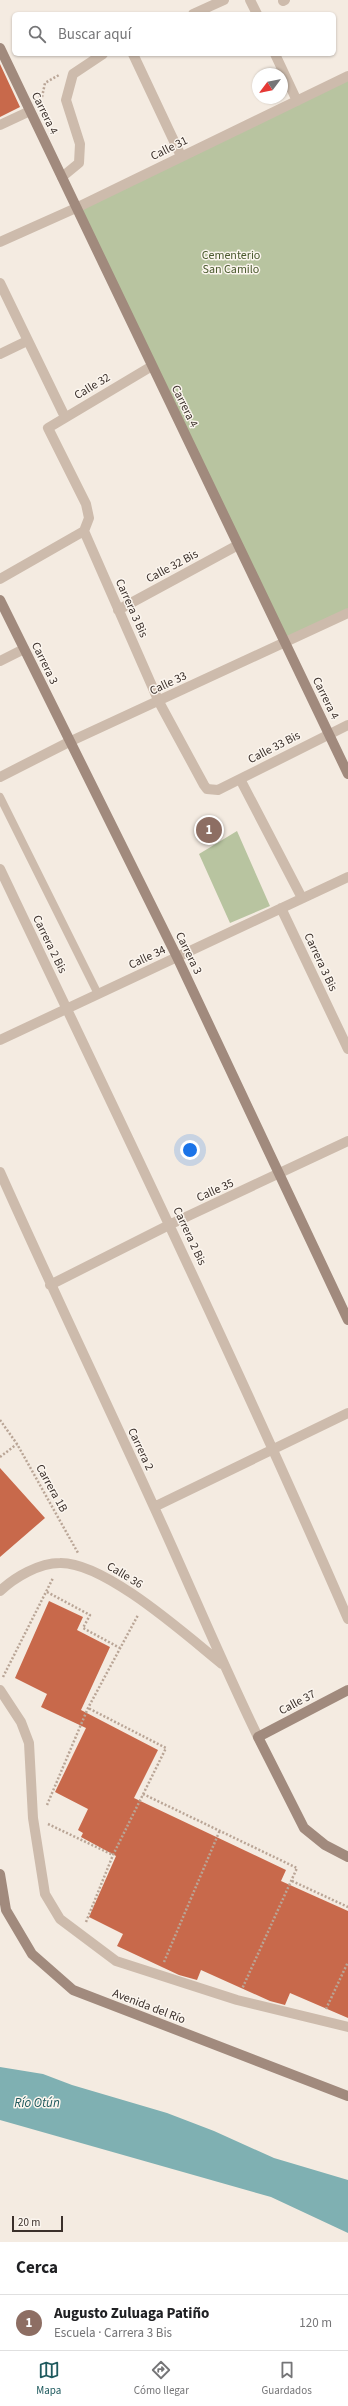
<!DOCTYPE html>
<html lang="es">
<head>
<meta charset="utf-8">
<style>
	:root { --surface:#fff; --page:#f6f6f6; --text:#202124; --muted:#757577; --line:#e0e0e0; --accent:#1f5a5e }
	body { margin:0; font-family:"Source Sans 3",sans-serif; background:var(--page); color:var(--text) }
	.compass { position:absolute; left:252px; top:68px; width:36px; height:36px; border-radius:50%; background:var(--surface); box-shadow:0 1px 3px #0004; rotate:238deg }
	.scale { position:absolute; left:12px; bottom:10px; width:51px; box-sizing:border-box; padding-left:4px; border:2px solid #3b302b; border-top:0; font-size:11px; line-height:14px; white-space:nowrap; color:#3b302b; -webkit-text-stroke:3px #fbf5ee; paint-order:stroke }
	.you { position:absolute; left:190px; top:1150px; width:14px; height:14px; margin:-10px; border:3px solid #fff; border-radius:50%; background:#1a73e8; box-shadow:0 0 0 6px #1a73e833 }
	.badge { display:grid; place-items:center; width:26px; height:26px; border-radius:50%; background:var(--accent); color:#fff; font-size:13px; font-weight:700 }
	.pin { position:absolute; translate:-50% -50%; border:2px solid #fff; box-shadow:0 1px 4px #0006 }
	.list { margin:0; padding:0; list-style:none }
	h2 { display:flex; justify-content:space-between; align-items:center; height:52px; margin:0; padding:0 16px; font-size:17px }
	h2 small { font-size:13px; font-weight:400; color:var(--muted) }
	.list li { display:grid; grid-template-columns:26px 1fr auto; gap:12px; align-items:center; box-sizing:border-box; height:56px; padding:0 16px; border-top:1px solid var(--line) }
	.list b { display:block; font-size:15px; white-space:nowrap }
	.list p { margin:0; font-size:13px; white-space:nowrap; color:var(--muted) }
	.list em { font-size:13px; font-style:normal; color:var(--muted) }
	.icon { flex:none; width:22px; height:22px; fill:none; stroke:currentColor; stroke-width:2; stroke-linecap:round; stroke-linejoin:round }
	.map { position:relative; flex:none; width:348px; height:2242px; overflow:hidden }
	.search { position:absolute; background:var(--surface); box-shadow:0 1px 3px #0004; left:12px; right:12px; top:12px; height:44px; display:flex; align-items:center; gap:10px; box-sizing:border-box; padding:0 14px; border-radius:6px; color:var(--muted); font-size:15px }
	.sheet { height:108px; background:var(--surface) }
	nav { display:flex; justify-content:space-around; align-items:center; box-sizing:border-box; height:56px; border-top:1px solid var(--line); background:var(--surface); font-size:11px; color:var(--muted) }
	nav a { display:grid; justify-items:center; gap:2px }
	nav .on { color:var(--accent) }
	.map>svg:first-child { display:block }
	.green { fill:#b8c4a0 }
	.water { fill:#7fb0b2 }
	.building { fill:#c8694b }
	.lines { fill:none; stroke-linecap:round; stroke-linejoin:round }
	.path { stroke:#b9a596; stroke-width:2.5; stroke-dasharray:2 2; stroke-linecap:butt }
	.lane { stroke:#cdbbac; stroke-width:8 }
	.street { stroke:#cdbbac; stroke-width:10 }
	.secondary { stroke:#a18a7d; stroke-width:10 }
	.labels { text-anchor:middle; stroke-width:3; stroke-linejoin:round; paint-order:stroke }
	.street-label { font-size:12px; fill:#3b302b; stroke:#fbf5ee }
	.park-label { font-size:12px; fill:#4a5a2e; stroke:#fbf5ee }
	.water-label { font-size:13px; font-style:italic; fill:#1f5a5e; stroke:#fbf5ee }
</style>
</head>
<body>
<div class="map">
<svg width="348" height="2242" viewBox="0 0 348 2242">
	<rect width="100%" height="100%" fill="#f4ebe1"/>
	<path class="green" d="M348,76V613L284,642L76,208Z
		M237,831L270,906L230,923L199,854Z"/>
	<path class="water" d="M0,2067L43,2074L72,2085L167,2113L214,2131L274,2158L348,2180V2233L271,2197L0,2120Z"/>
	<path class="building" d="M0,64L20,107L0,117Z
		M0,1468L45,1518L0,1557Z
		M49,1601L83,1617L77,1630L110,1647L81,1710L158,1750L134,1798L286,1870L281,1881L348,1911V2018L290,1993L285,2005L270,2001L201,1970L197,1980L179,1975L117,1946L123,1934L89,1917L116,1856L81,1837L83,1833L78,1830L88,1809L55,1792L86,1728L41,1707L47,1694L15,1678Z"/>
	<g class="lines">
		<path class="path" d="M38,97H42L45,83L59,75
			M0,1420L17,1444L78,1553
			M0,1457L17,1444
			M47,1592L90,1615L83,1628L120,1648
			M3,1677L53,1578
			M143,1794L297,1868L242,1989
			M47,1805L88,1708L138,1615
			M48,1824L113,1855
			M292,1881L348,1907
			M86,1922L113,1855L166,1748L88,1708
			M164,1962L220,1830
			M326,2009L348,1962"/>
		<path class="lane" d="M0,797L98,994"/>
		<path class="street" d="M250,0L257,14
			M283,1L285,0
			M193,14L224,0
			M133,54L181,156
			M275,54L297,101
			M0,125L30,111
			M62,177L79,163L80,144L66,100L73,74L103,54
			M0,242L76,208L348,76
			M0,283L65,417
			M0,354L27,341
			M152,366L48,428L86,504L89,518L84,531L159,702L204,785L207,789L218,790L348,725
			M0,579L84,531
			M118,610L238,545
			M0,661L24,649
			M0,777L69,742L348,613
			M240,779L302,898
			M0,869C119,1118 238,1366 348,1619
			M281,908L348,1049
			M0,1040L348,877
			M0,1172C50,1284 103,1395 154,1507C189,1583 221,1661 258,1737
			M50,1285L171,1224L348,1141
			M154,1507L348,1413
			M0,1591C15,1577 39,1563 60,1563C105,1562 186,1635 222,1664
			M0,1690L21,1722L29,1743L33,1818L45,1894L60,1919L116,1961L237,2000L348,2027"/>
		<path class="secondary" d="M0,48L348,774
			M0,600L177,957L348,1320
			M348,1690L258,1737L304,1828L325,1845L348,1857
			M0,1874L6,1910L32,1954L73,1990L348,2096"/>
	</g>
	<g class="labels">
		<g class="street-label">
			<text transform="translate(45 113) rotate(64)" y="4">Carrera 4</text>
			<text transform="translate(169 148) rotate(-26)" y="4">Calle 31</text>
			<text transform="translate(92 386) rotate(-31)" y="4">Calle 32</text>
			<text transform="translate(185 406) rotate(64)" y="4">Carrera 4</text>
			<text transform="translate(172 566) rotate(-28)" y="4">Calle 32 Bis</text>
			<text transform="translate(132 608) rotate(66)" y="4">Carrera 3 Bis</text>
			<text transform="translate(45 663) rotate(64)" y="4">Carrera 3</text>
			<text transform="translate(168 683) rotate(-25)" y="4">Calle 33</text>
			<text transform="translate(326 698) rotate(64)" y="4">Carrera 4</text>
			<text transform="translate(274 747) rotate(-27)" y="4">Calle 33 Bis</text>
			<text transform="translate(50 944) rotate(64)" y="4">Carrera 2 Bis</text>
			<text transform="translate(189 953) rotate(64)" y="4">Carrera 3</text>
			<text transform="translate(147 957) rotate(-25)" y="4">Calle 34</text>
			<text transform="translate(321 962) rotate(65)" y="4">Carrera 3 Bis</text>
			<text transform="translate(215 1190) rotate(-24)" y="4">Calle 35</text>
			<text transform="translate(190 1236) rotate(65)" y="4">Carrera 2 Bis</text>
			<text transform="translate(141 1449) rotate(65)" y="4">Carrera 2</text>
			<text transform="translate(52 1488) rotate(61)" y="4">Carrera 1B</text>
			<text transform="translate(125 1575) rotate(31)" y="4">Calle 36</text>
			<text transform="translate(297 1702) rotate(-28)" y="4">Calle 37</text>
			<text transform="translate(149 2006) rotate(21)" y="4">Avenida del Río</text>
		</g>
		<g class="park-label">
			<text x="231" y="259">Cementerio<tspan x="231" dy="14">San Camilo</tspan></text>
		</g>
		<g class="water-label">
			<text x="37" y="2107">Río Otún</text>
		</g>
	</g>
</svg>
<svg class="compass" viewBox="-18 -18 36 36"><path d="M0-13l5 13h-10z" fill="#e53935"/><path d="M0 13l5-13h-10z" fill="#757577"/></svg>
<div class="scale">20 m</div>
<div class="you"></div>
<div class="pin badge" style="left:209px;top:830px;background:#8d6e63">1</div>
<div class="search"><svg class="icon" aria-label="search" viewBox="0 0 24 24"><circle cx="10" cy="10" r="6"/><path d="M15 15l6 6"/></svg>Buscar aquí</div>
</div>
<section class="sheet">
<h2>Cerca<small></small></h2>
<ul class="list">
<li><span class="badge" style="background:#8d6e63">1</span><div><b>Augusto Zuluaga Patiño</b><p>Escuela · Carrera 3 Bis</p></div><em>120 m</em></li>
</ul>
</section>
<nav>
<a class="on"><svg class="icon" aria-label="map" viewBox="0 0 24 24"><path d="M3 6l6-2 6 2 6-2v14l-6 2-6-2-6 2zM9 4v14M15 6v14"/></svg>Mapa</a>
<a><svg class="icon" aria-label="directions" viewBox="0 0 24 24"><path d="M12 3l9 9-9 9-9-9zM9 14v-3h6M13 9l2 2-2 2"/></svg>Cómo llegar</a>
<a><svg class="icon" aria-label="saved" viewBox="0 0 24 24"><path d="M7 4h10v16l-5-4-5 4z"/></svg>Guardados</a>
</nav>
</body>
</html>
